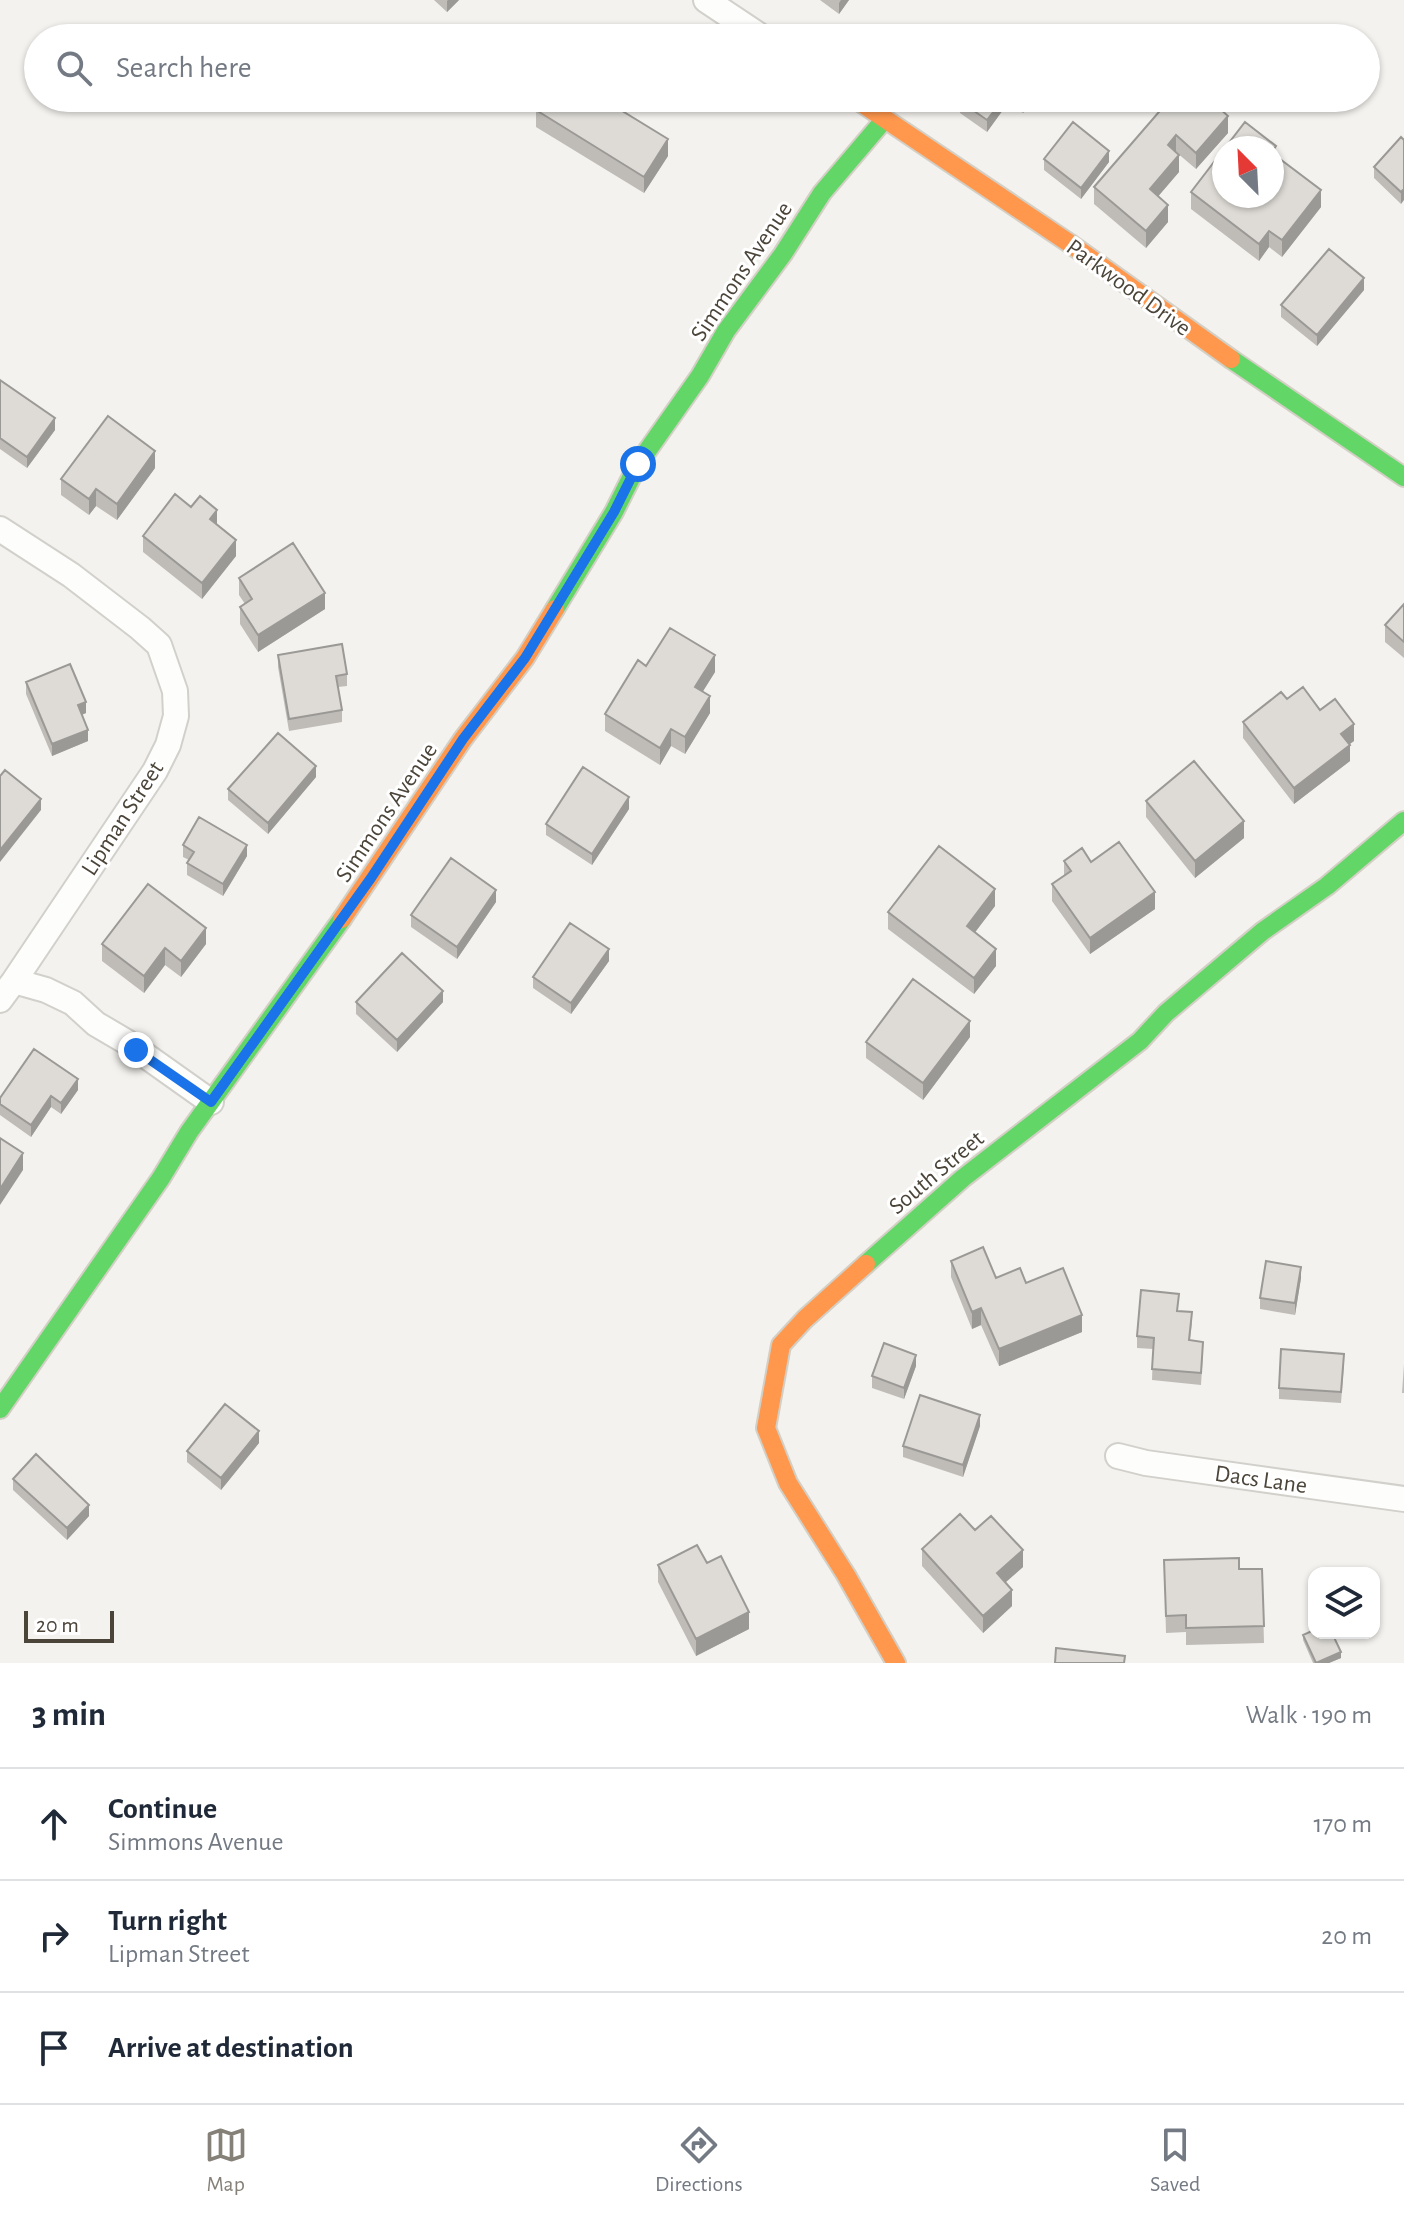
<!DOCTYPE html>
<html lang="en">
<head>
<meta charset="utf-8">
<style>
	:root { --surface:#fff; --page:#f6f6f7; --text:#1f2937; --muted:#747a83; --line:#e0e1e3; --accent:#868178 }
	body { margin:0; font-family:"Alegreya Sans",sans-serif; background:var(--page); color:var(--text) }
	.controls { position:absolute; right:24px; bottom:24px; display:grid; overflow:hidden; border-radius:16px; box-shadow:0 2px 6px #0004 }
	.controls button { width:72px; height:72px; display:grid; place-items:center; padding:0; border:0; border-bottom:2px solid var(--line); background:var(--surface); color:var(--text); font:40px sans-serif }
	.compass { position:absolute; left:1212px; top:136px; width:72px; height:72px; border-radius:50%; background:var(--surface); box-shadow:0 2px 6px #0004; rotate:336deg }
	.scale { position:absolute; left:24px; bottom:20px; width:90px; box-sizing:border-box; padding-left:8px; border:4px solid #4b4439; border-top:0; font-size:22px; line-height:28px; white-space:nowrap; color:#4b4439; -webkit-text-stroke:6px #fff; paint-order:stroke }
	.stop { position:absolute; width:24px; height:24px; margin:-18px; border:6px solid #1a73e8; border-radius:50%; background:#fff }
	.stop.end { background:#1a73e8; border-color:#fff; box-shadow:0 2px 8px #0008 }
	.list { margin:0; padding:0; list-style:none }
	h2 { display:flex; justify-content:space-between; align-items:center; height:104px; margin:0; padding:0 32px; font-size:34px }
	h2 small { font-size:26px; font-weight:400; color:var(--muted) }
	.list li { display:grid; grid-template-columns:52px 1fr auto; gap:24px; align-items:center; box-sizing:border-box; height:112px; padding:0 32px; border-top:2px solid var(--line) }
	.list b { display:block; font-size:30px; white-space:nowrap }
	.list p { margin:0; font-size:26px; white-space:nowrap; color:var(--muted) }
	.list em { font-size:26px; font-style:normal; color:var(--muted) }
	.icon { flex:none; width:44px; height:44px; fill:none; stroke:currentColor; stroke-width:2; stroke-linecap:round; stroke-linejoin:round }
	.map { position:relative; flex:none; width:1404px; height:1663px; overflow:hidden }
	.search { position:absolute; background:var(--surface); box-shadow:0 2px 6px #0004; left:24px; right:24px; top:24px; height:88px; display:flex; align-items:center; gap:20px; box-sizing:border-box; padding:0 28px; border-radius:44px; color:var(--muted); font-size:30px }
	.sheet { height:440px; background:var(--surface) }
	nav { display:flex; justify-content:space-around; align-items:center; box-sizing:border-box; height:112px; border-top:2px solid var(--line); background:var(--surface); font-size:22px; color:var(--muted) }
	nav a { display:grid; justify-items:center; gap:4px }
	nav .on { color:var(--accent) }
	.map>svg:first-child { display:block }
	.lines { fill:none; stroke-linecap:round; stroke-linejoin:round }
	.street-casing { stroke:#d2d0cb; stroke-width:28 }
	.fast-casing { stroke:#d3cfc5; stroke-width:22 }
	.slow-casing { stroke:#d3cfc5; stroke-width:22 }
	.street { stroke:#fdfdfc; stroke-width:24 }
	.fast { stroke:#63d668; stroke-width:18 }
	.slow { stroke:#ff974d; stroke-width:18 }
	.wall { fill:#bfbcb8 }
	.shaded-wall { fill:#9b9996 }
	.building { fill:#dedbd6; stroke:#9b9996; stroke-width:2 }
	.route { stroke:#1a73e8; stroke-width:10 }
	.labels { text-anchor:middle; stroke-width:6; stroke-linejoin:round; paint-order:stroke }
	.street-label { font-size:24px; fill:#4b4439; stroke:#fff }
</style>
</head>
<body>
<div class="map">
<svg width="1404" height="1663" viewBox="0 0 1404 1663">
	<rect width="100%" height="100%" fill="#f4f2ee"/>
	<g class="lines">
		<defs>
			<path id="street" d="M706,0L763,38
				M0,529L71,575L140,628L159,645L175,691L176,716L168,745L155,771L14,981
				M0,1000L14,981L46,990L73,1003L96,1024L125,1041L211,1102
				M1118,1456L1146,1463L1404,1499"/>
			<path id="fast" d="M1231,359L1404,477
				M555,609L614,512L638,464L700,376L726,331L783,254L822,193L884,120
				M866,1264L963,1178L1140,1041L1166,1013L1263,931L1327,886L1404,821
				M0,1409L161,1178L189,1132L342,919"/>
			<path id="slow" d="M854,98L1069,243L1231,359
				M342,919L463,739L525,658L555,609
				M866,1264L805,1319L781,1345L766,1428L788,1483L846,1575L896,1663"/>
		</defs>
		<use href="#street" class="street-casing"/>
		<use href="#fast" class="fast-casing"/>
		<use href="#slow" class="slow-casing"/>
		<use href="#street" class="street"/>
		<use href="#fast" class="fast"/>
		<use href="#slow" class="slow"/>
	</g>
	<path class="wall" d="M434,0H459L447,12Z
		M820,0H849L839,14Z
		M963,98H1033L1023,113L1008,103L987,132L960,113V101Z
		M1171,98L1228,133L1196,169L1176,152L1179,172L1158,196L1168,222L1146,248L1094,204V187Z
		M536,110L668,156L644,193L536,127Z
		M1404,140L1401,204L1374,178V167Z
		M1276,156L1321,207L1282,257L1269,247L1259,261L1191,209V192Z
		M1044,159L1109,162L1081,199L1044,170Z
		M1364,290L1317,346L1281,317V305Z
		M0,380L55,430L27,468L0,449Z
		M155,468L117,520L96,506L89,515L61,495V479Z
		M191,507L217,525L236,556L202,599L143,552V536Z
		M239,578L325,609L258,652L240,624V607L245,604L239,595Z
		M1404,604V658L1385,642V625Z
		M278,655L347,674V686L338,687L342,710V722L289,731L278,667Z
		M646,666L715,672L703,691L710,713L685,754L671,746L660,765L605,731V714Z
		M26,682L86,713L82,715L88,741L52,756L26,694Z
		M1287,699L1320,710L1354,741L1350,744V761L1294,804L1243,738V722Z
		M316,777L268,834L228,800V789Z
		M1146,801L1244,838L1195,878L1146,817Z
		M629,809L592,865L546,835V824Z
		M183,845L247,856L223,896L187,875V863L189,860L183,857Z
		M1064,861L1091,862L1155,909L1090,954L1052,901V884L1064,876Z
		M496,902L457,959L411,927V915Z
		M995,906L975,932L996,966L974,994L888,929V912Z
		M102,944H206L181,977L165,965L144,993L102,961Z
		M609,961L571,1014L533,988V977Z
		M356,1002H443L397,1052L356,1014Z
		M970,1037L923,1100L866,1058V1042Z
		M78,1090L61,1114L51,1107L31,1137L0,1115V1098Z
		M951,1261L996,1278L1082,1332L999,1366L981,1325L972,1329L951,1277Z
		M1301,1278L1295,1315L1260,1309V1298Z
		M1178,1311L1192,1323L1190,1340L1203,1353L1201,1385L1152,1380L1153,1349L1137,1348V1336Z
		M1404,1364V1393H1402Z
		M1344,1365L1341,1403L1279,1399V1388Z
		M916,1366L904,1399L872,1388V1376Z
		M980,1426L963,1477L903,1457V1446Z
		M259,1443L221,1490L187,1462V1451Z
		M13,1479L89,1516L67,1540L13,1490Z
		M922,1549L1023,1567L1005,1582L1012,1606L983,1633L922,1566Z
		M1164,1560L1239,1569H1262L1264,1643L1186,1645V1632L1166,1633Z
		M707,1563L749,1629L696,1656L658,1582V1565Z
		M1303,1635L1341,1658L1329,1663H1313L1303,1640Z"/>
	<path class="shaded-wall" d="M448,0H459L447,12V1Z
		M841,0H849L839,14V3Z
		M1004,98H1008V103L987,132V120Z
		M1025,98H1033L1023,113V101Z
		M1228,116V133L1196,169V153Z
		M1176,135V152L1168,145Z
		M668,139V156L644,193V177Z
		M1109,151V162L1081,199V188Z
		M1179,155V172L1150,206V189Z
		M1404,189V200L1401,204V192Z
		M1321,190V207L1282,257V240Z
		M1168,205V222L1146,248V231Z
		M1269,231V247L1259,261V244Z
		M1364,278V290L1317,346V335Z
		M55,418V430L27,468V457Z
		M155,451V468L117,520V504Z
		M96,489V506L89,515V499Z
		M217,510V526L210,519Z
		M236,540V556L202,599V583Z
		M325,593V609L258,652V635Z
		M715,655V672L695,704V687Z
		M710,696V713L685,754V737Z
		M86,702V713L78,716V705Z
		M1354,724V741L1341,750V734Z
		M671,729V746L660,765V748Z
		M88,730V741L52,756V744Z
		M1350,745V761L1294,804V788Z
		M316,766V777L268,834V823Z
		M629,797V809L592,865V854Z
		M41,799V810L0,862V850Z
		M1244,821V838L1195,878V861Z
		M247,845V856L223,896V884Z
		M995,889V906L967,943V926Z
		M496,890V902L457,959V947Z
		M1155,892V909L1090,954V938Z
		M206,928V944L181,977V961Z
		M165,948V965L144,993V976Z
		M609,949V961L571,1014V1003Z
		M996,949V966L974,994V978Z
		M443,991V1002L397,1052V1040Z
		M970,1021V1037L923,1100V1083Z
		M78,1079V1090L61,1114V1103Z
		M51,1096V1107L31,1137V1125Z
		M23,1153V1170L0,1205V1189Z
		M1301,1267V1278L1295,1315V1303Z
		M981,1308V1325L972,1329V1312Z
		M1082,1315V1332L999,1366V1349Z
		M916,1355V1366L904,1399V1388Z
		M980,1415V1426L963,1477V1465Z
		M259,1431V1443L221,1490V1478Z
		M89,1505V1516L67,1540V1528Z
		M1023,1550V1567L997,1590V1573Z
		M1012,1590V1606L983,1633V1616Z
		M749,1612V1629L696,1656V1639Z
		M1341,1652V1658L1329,1663H1317Z"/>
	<path class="building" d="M543,98H601L668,139L644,177L536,110Z
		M963,98H1004L987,120L960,101Z
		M1171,98H1208L1228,116L1196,153L1176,135L1168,145L1179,155L1150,189L1168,205L1146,231L1094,187Z
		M1073,122L1109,151L1081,188L1044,159Z
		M1245,122L1276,146L1272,152V148H1225Z
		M1401,137L1404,140V189L1401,192L1374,167Z
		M1224,149V196H1272V153L1321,190L1282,240L1269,231L1259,244L1191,192Z
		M1329,249L1364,278L1317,335L1281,305Z
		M0,380L55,418L27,457L0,438Z
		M108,416L155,451L117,504L96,489L89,499L61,479Z
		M175,494L191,507L200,496L217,510L210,519L236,540L202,583L143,536Z
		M293,543L325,593L258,635L240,607L252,599L239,578Z
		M1404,604V642L1385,625Z
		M670,628L715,655L695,687L710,696L685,737L671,729L660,748L605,714L638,660L646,666Z
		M342,644L347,674L336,676L342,710L289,719L278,655Z
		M70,664L86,702L78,705L88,730L52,744L26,682Z
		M1303,687L1320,710L1335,699L1354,724L1341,734L1350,745L1294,788L1243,722L1281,692L1287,699Z
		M278,733L316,766L268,823L228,789Z
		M1194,761L1244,821L1195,861L1146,801Z
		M583,767L629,797L592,854L546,824Z
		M5,770L41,799L0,850V776Z
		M199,817L247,845L223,884L187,863L194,852L183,845Z
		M1119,842L1155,892L1090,938L1052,884L1071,871L1064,861L1082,848L1091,862Z
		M939,846L995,889L967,926L996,949L974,978L888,912Z
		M451,858L496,890L457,947L411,915Z
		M148,884L206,928L181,961L165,948L144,976L102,944Z
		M570,923L609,949L571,1003L533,977Z
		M402,953L443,991L397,1040L356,1002Z
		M913,979L970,1021L923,1083L866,1042Z
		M34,1049L78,1079L61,1103L51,1096L31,1125L0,1104V1098Z
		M0,1138L23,1153L0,1189Z
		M983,1247L996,1278L1020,1268L1026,1283L1063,1268L1082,1315L999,1349L981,1308L972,1312L951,1261Z
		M1266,1261L1301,1267L1295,1303L1260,1298Z
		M1141,1290L1179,1294L1177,1311L1192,1312L1189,1340L1203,1342L1201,1373L1152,1369L1154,1338L1137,1336Z
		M884,1343L916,1355L904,1388L872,1376Z
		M1281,1349L1344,1354L1341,1392L1279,1388Z
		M920,1395L980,1415L963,1465L903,1446Z
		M225,1404L259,1431L221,1478L187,1451Z
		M36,1454L89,1505L67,1528L13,1479Z
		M960,1514L975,1530L991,1516L1023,1550L997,1573L1012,1590L983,1616L922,1549Z
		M697,1545L707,1563L721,1556L749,1612L696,1639L658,1565Z
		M1239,1558V1569H1262L1264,1626L1186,1628V1615L1166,1616L1164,1560Z
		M1314,1630V1633H1332L1341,1652L1316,1663L1303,1635Z
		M1056,1648L1125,1656L1124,1663H1055Z"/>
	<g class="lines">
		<path class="route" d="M136,1050L211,1102L371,878L463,739L525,658L614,512L638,464"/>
	</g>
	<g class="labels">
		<g class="street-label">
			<text transform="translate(741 271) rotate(-56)" y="8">Simmons Avenue</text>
			<text transform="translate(1129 287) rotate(36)" y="8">Parkwood Drive</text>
			<text transform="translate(386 812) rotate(-56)" y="8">Simmons Avenue</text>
			<text transform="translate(122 818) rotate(-57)" y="8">Lipman Street</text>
			<text transform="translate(936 1172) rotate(-40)" y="8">South Street</text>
			<text transform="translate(1261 1479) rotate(8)" y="8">Dacs Lane</text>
		</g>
	</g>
</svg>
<div class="controls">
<button><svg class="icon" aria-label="layers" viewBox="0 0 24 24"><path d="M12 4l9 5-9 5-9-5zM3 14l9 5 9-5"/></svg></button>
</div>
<svg class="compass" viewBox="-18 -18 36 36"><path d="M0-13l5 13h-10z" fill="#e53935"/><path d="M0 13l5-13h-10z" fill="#747a83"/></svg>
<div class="scale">20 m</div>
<div class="stop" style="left:638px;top:464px"></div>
<div class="stop end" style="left:136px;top:1050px"></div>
<div class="search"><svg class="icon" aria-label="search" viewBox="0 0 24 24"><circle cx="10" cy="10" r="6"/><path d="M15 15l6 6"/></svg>Search here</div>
</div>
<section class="sheet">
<h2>3 min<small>Walk · 190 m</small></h2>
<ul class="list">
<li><svg class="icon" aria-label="ahead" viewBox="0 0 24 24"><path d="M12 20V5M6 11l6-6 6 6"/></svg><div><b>Continue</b><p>Simmons Avenue</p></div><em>170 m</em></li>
<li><svg class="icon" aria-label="right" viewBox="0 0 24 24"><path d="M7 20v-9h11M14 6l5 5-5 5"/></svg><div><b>Turn right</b><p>Lipman Street</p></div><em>20 m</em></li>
<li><svg class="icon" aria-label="arrive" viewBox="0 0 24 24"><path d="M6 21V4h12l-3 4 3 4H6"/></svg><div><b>Arrive at destination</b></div></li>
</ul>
</section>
<nav>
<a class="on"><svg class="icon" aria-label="map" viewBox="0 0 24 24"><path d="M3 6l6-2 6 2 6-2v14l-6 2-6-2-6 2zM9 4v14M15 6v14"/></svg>Map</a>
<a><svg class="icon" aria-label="directions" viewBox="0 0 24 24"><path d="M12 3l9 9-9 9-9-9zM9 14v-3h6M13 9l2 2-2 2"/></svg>Directions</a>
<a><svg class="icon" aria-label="saved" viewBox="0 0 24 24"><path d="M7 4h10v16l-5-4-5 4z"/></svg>Saved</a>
</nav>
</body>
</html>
